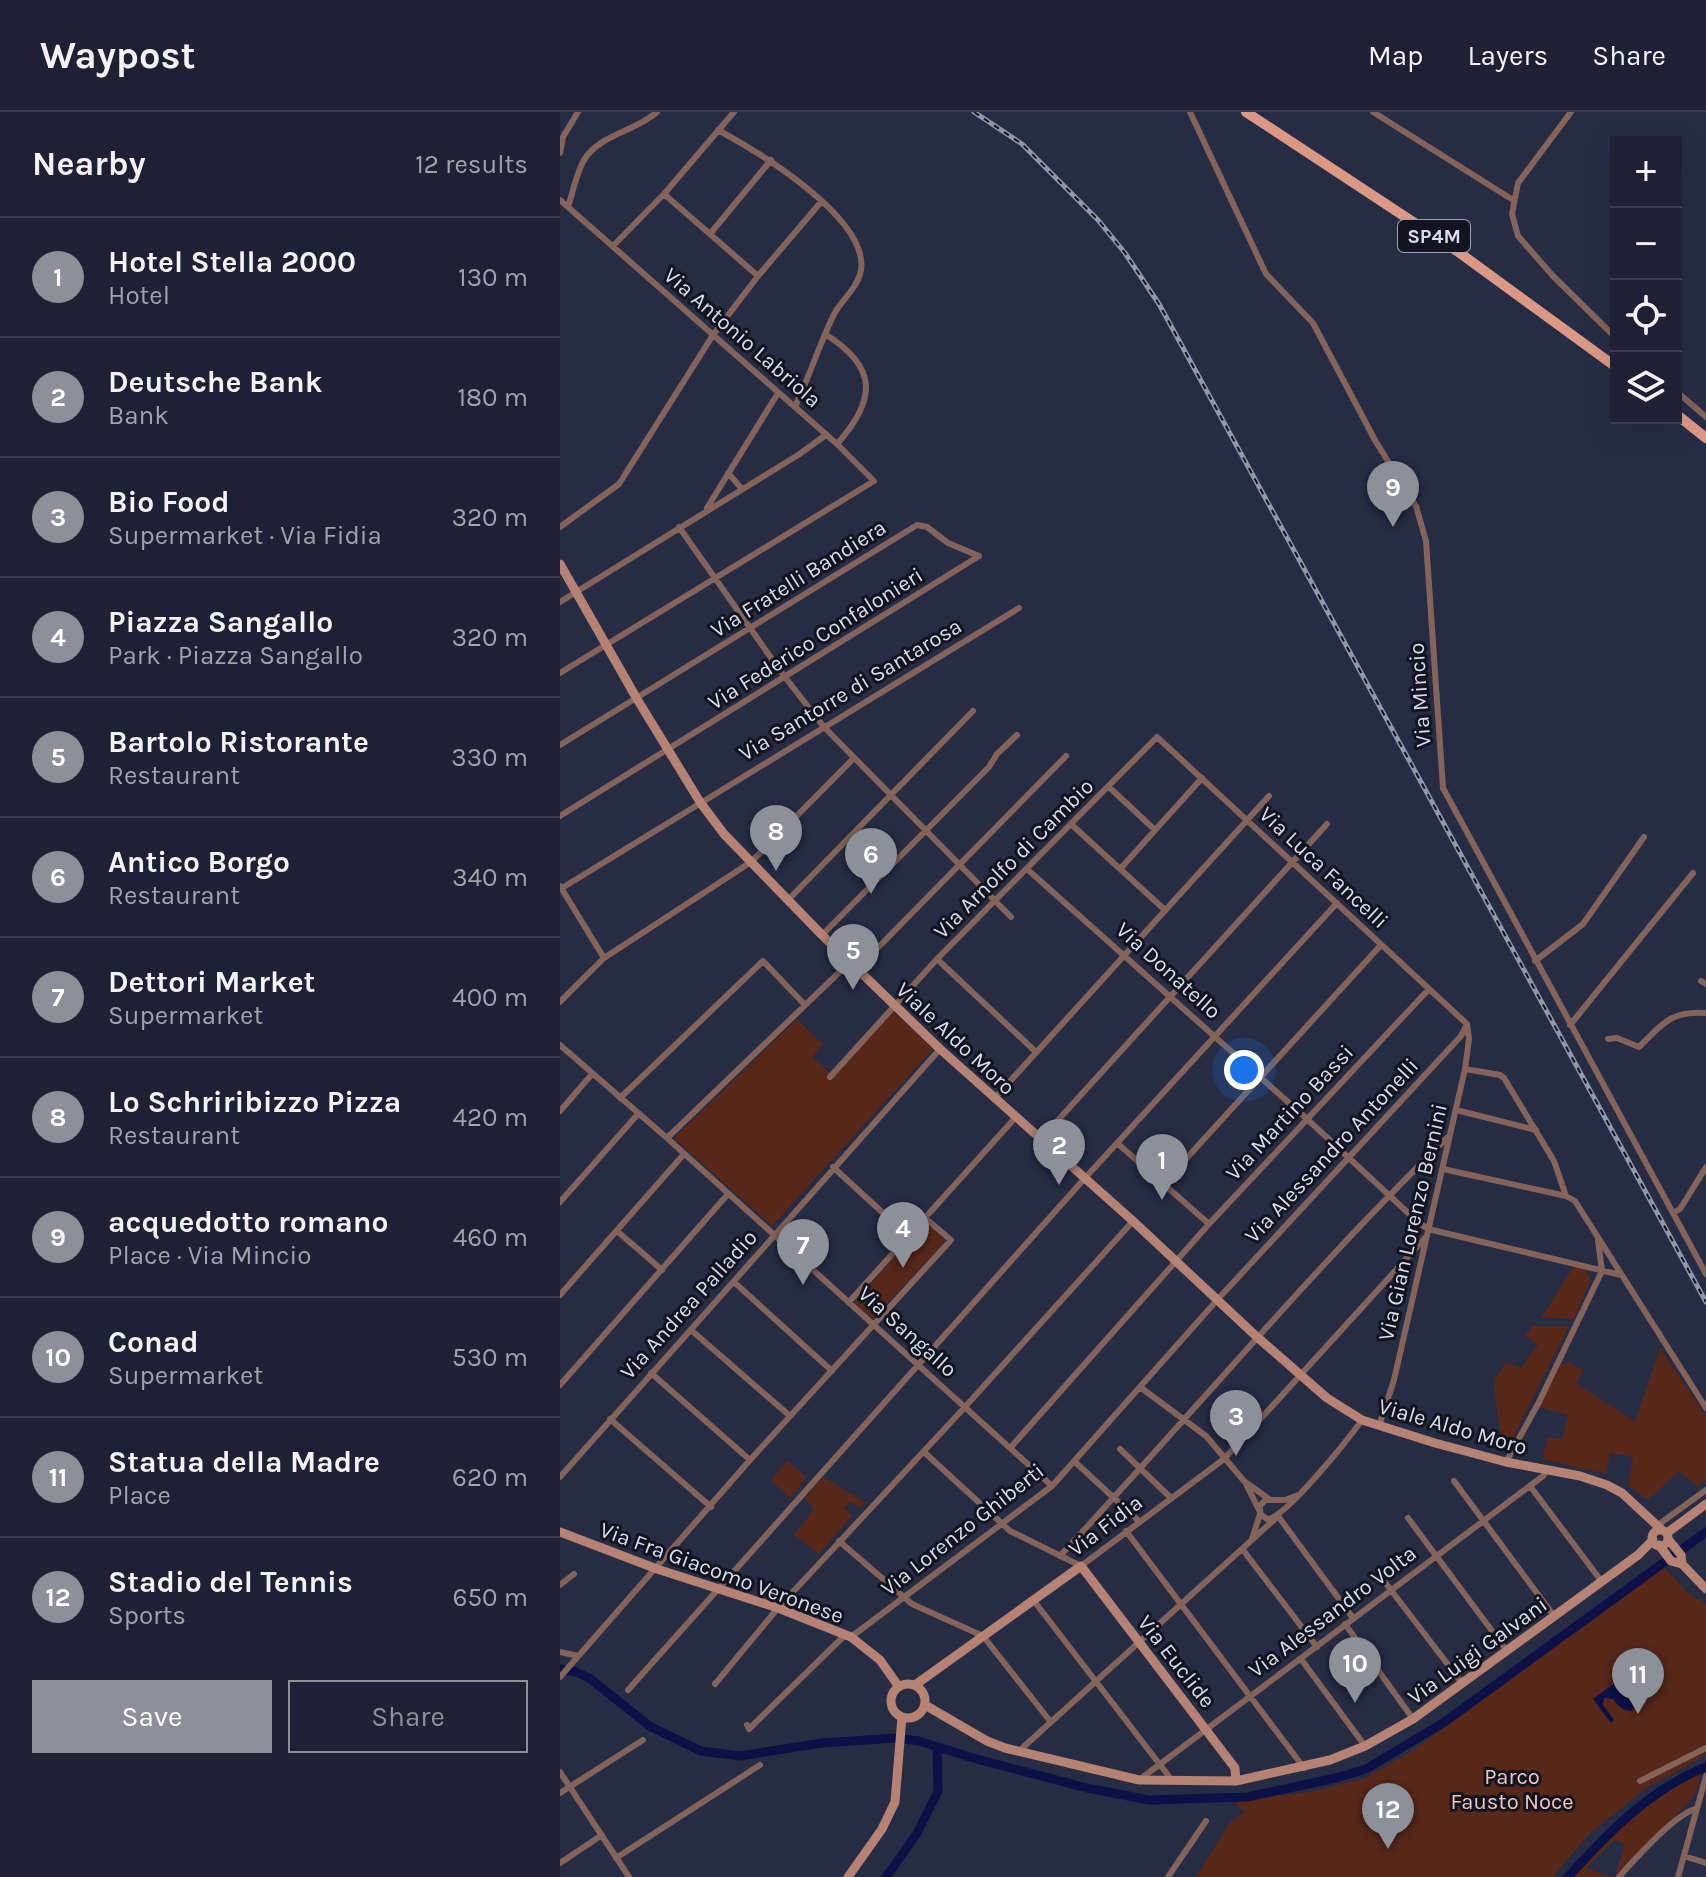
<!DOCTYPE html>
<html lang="en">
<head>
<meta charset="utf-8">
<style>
	:root { --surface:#1c2133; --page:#292e3f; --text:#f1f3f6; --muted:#a0a3ac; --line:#3a3e4e; --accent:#8c9099 }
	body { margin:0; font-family:Karla,sans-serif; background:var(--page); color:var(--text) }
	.controls { position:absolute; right:24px; top:24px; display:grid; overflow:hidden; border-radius:0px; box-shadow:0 8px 32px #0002 }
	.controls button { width:72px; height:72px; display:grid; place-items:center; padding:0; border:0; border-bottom:2px solid var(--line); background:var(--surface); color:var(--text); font:40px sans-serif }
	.you { position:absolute; left:684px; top:958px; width:28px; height:28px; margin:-20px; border:6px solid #fff; border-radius:50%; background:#1a73e8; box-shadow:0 0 0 12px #1a73e833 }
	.badge { display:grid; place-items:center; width:52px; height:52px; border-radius:50%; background:var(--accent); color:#fff; font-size:26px; font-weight:700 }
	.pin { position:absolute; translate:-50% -66px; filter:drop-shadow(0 2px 4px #0008) }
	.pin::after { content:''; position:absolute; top:42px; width:28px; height:24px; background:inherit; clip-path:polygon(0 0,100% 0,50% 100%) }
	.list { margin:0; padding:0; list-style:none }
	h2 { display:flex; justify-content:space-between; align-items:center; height:104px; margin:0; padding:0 32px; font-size:34px }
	h2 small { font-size:26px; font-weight:400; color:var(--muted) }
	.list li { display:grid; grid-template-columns:52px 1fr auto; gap:24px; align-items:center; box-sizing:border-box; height:120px; padding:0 32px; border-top:2px solid var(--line) }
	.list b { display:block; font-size:30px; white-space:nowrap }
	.list p { margin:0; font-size:26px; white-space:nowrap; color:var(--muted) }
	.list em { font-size:26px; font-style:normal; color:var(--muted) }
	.actions { display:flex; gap:16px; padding:24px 32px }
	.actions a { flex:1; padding:18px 0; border:2px solid var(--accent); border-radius:0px; text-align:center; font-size:28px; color:var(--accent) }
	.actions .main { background:var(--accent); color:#fff }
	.icon { flex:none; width:44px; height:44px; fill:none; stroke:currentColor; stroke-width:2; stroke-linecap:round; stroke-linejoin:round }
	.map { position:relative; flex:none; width:1146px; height:1765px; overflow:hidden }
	header { display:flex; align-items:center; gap:48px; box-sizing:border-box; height:112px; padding:0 40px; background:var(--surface); border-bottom:2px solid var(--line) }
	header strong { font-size:38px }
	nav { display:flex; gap:44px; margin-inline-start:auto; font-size:28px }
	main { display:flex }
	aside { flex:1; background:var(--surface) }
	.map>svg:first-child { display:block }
	.green { fill:#57281a }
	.water { fill:#0b1047 }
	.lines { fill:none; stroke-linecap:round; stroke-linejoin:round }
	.canal { stroke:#0b1047; stroke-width:9 }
	.street { stroke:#84645a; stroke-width:6 }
	.secondary { stroke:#b58273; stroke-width:9 }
	.primary { stroke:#db9985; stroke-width:10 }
	.rail-casing { stroke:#9198aa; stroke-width:5 }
	.rail { stroke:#121520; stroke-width:2; stroke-dasharray:6; stroke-linecap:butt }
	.labels { text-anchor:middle; stroke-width:6; stroke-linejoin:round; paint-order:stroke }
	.shield { fill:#121520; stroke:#9da2b0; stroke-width:2 }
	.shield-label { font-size:20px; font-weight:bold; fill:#d8deed }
	.street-label { font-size:22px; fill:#d8deed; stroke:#121520 }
	.park-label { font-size:22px; fill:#f2c7ba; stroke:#121520 }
</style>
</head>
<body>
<header>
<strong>Waypost</strong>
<nav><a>Map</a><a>Layers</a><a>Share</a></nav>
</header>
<main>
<aside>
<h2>Nearby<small>12 results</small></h2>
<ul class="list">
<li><span class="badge">1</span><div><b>Hotel Stella 2000</b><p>Hotel</p></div><em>130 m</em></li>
<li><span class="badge">2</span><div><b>Deutsche Bank</b><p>Bank</p></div><em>180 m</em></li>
<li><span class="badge">3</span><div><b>Bio Food</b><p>Supermarket · Via Fidia</p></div><em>320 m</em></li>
<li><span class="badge">4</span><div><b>Piazza Sangallo</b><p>Park · Piazza Sangallo</p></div><em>320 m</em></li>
<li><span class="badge">5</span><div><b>Bartolo Ristorante</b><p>Restaurant</p></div><em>330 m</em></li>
<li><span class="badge">6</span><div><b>Antico Borgo</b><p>Restaurant</p></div><em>340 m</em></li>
<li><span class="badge">7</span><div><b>Dettori Market</b><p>Supermarket</p></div><em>400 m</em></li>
<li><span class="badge">8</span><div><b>Lo Schriribizzo Pizza</b><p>Restaurant</p></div><em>420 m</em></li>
<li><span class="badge">9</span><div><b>acquedotto romano</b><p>Place · Via Mincio</p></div><em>460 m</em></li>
<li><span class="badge">10</span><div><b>Conad</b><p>Supermarket</p></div><em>530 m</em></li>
<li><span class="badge">11</span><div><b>Statua della Madre</b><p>Place</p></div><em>620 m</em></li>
<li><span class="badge">12</span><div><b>Stadio del Tennis</b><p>Sports</p></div><em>650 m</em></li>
</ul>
<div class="actions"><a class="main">Save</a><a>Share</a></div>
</aside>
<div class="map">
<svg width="1146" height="1765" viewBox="0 0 1146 1765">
	<rect width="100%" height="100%" fill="#252c44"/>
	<path class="green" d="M333,899L373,937L212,1114L114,1026L237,907L263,932L252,945L272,963Z
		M365,1110L386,1128L313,1207L294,1191Z
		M1014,1154L1026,1158L1031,1167L1014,1207L981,1206Z
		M972,1214H1009L947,1338H942L934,1274L935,1266L946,1250L961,1255L978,1233L965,1224Z
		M1100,1236L1146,1304V1367L1137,1374L1119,1359L1088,1388L1068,1373L1073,1345L1050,1341L1046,1362L982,1347L988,1325L1002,1327L1008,1303L979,1295L1001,1252L1009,1251L1024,1258L1016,1271L1075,1310Z
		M227,1349L247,1365L230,1386L211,1368Z
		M263,1365L305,1390L300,1396L289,1390L285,1396L292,1404L259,1442L234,1423L254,1397L245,1386Z
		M1103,1454L1128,1481L1146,1492V1643L1085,1677L1028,1723L993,1765H636L670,1710L684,1700L674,1689L754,1679L805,1666L847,1642L916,1593Z
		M1142,1659L1135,1682L1129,1690L1055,1764L1065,1733L1054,1728L1026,1756L1051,1765H1013C1055,1719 1088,1690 1142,1659Z"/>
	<path class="water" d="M1060,1567L1071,1575L1077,1593L1071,1599C1061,1598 1059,1594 1053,1587L1044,1586L1043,1593L1054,1608L1051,1611L1033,1587Z"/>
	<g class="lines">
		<path class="canal" d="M0,1557L16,1560L29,1566L91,1615L141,1639L180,1644L262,1631L335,1626L359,1629L413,1646L527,1676L589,1688L687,1685L776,1666L806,1657L883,1611L1146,1420
			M326,1765L356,1723L378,1679L377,1635
			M1008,1765C1048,1721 1090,1677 1146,1655"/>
		<path class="street" d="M630,0L706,162L753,211L816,330L856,394L866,429L883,676L1146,1162
			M813,0L953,88
			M1011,0L958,71L952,102L958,124L993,164L1056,226
			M158,18C197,39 309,106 301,158C298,176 281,188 273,204C259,234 249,265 235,295
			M0,41L3,25L18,0
			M104,82L198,164
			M0,88L277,332L314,369L0,561
			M8,95C13,80 16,62 24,48C39,23 76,19 97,0
			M150,122L211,48
			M53,134L104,82L174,0
			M265,222C318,255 317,287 277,332
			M1116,279L1146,305
			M168,361L182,377
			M147,396L218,281
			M0,415L59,372L153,223L198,164L261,90
			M119,415L221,560L263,614L451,805
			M0,490L238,343L266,323
			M0,633L357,413L367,415L388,431L419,444
			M549,675L595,718
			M0,704L419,444
			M512,713L605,798
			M561,756L642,666
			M467,757L747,1007L859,1111L868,1117L1061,1163
			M0,774L44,846
			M2,776L459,496
			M228,788L413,599
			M262,823L429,655L437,642L457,623
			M377,847L476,940
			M975,849L1023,812L1084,725
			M297,857L506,644
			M1141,869L1146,872
			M0,890L44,846L191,750L294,646
			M1010,913L1133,761
			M1048,927L1057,926L1079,935C1101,913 1111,898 1146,901
			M0,933L107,1026L492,1374
			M905,957L940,963L944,966L994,1049L1006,1084
			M270,965L377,847L597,625L907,912
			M60,986L203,849L245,893
			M434,987L709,684
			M896,998L976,1018
			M0,999L32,962
			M107,1026L290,850
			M480,1028L767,712
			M557,1031L649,1112
			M273,1055L348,1124
			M883,1057L1006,1084L1015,1089L1146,1296
			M604,1071L821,833
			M0,1090L78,1002
			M1113,1101L1120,1097L1146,1055
			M57,1119L102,1158
			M174,1170L272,1259
			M0,1183L124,1042
			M289,1190L455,1006
			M131,1218L230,1304
			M91,1261L190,1348
			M0,1273L168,1082
			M580,1275L646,1324L684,1369L709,1387
			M50,1307L151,1395
			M819,1314L834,1268L905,957L909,927L907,912
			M451,1335L649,1112L869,877
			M560,1337L611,1386
			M364,1340L450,1419L521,1454L664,1347L866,1125
			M514,1349L580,1410
			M946,1350L979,1290L1042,1159L1038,1128
			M0,1365L380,937
			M894,1369L994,1504
			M686,1372L699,1398
			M970,1374L1042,1470
			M738,1383L725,1388H705L700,1394V1402L707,1407C725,1407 789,1326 802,1308
			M718,1404L793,1506
			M848,1406L947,1539
			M1098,1413L1146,1378
			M566,1419L744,1656
			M692,1427L700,1402
			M279,1429L352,1492L423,1524L490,1609
			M683,1438L757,1535
			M500,1444C630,1305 751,1158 888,1025
			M821,1465L902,1571
			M0,1473L14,1462
			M474,1489L611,1667
			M785,1512L853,1607
			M291,1525L492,1374L658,1187L901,924L907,912
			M0,1540L18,1544
			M741,1547L805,1634
			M0,1565L190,1348L391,1128L365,1106
			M155,1572L218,1496L405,1295L573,1109
			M68,1578L525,1066L777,791
			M187,1613L189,1617L285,1523
			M459,1639L715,1407
			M0,1660L69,1765
			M579,1668L983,1364L986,1359
			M1080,1669L1146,1636
			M0,1681L83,1628
			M1124,1744L1146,1751
			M56,1746L200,1653
			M0,1751L42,1723
			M608,1765L646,1709
			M1059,1765C1074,1748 1116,1701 1136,1697
			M1118,1765L1146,1664"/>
		<path class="secondary" d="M0,452L77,587L140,690L164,722L262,823L380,937L573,1109L697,1225L767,1286L802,1308L875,1331L946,1350L1020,1364L1047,1373L1062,1381L1102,1418
			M1092 1426a8 8 0 1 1 16 0a8 8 0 1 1-16 0Z
			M0,1420L97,1457L218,1496L291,1525L320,1548L339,1575
			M1107,1421L1146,1392
			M1108,1427L1121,1443L1122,1452
			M1099,1433L1111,1449L1122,1452L1146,1477
			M331 1589a17 17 0 1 1 34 0a17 17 0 1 1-34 0Z
			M355,1573L521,1454L675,1656L676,1669
			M365,1593L427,1629L445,1636L579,1668L676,1669L770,1648L805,1634L853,1607L1078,1443L1093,1428
			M288,1765L322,1717L335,1690L342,1605"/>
		<path class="primary" d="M686,0L897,139L1056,255
			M1116,302L1146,326"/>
		<defs>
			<path id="rail" d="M414,0L462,32L538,108L565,141L599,192L1146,1190"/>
		</defs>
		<use href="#rail" class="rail-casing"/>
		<use href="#rail" class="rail"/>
	</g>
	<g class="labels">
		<rect class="shield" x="838" y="108" width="72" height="32" rx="6"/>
		<g class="shield-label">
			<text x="874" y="131">SP4M</text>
		</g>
		<g class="street-label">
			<text transform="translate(183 225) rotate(41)" y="8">Via Antonio Labriola</text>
			<text transform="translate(238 466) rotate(-32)" y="8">Via Fratelli Bandiera</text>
			<text transform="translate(255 526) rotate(-32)" y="8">Via Federico Confalonieri</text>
			<text transform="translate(290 577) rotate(-31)" y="8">Via Santorre di Santarosa</text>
			<text transform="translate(859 583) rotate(-94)" y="8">Via Mincio</text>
			<text transform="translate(453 746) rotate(-45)" y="8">Via Arnolfo di Cambio</text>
			<text transform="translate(764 755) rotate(43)" y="8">Via Luca Fancelli</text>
			<text transform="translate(609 858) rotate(42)" y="8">Via Donatello</text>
			<text transform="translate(396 926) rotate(43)" y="8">Viale Aldo Moro</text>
			<text transform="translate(729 1000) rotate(-47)" y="8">Via Martino Bassi</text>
			<text transform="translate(771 1038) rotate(-47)" y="8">Via Alessandro Antonelli</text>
			<text transform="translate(852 1110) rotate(-77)" y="8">Via Gian Lorenzo Bernini</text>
			<text transform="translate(128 1192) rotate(-48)" y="8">Via Andrea Palladio</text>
			<text transform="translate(348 1219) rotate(42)" y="8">Via Sangallo</text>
			<text transform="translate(893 1314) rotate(16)" y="8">Viale Aldo Moro</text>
			<text transform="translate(545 1413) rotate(-37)" y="8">Via Fidia</text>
			<text transform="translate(402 1417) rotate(-38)" y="8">Via Lorenzo Ghiberti</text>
			<text transform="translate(162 1460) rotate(20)" y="8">Via Fra Giacomo Veronese</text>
			<text transform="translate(772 1499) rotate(-37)" y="8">Via Alessandro Volta</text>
			<text transform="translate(917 1538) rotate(-36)" y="8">Via Luigi Galvani</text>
			<text transform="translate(617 1549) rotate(52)" y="8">Via Euclide</text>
		</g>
		<g class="park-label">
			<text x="952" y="1672">Parco<tspan x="952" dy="25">Fausto Noce</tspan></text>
		</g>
	</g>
</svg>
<div class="controls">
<button>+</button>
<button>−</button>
<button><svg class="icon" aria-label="locate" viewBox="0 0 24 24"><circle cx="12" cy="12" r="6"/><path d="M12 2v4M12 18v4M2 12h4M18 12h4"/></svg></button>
<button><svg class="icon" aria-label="layers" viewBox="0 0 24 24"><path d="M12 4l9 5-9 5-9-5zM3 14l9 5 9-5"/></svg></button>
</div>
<div class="you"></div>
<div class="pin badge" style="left:602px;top:1088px">1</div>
<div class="pin badge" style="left:499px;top:1073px">2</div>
<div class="pin badge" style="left:676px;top:1344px">3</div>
<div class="pin badge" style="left:343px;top:1156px">4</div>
<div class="pin badge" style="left:293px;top:878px">5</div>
<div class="pin badge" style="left:311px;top:782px">6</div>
<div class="pin badge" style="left:243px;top:1173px">7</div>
<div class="pin badge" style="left:216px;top:759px">8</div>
<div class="pin badge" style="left:833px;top:415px">9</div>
<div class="pin badge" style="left:795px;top:1591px">10</div>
<div class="pin badge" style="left:1078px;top:1602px">11</div>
<div class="pin badge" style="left:828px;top:1737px">12</div>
</div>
</main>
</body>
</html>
